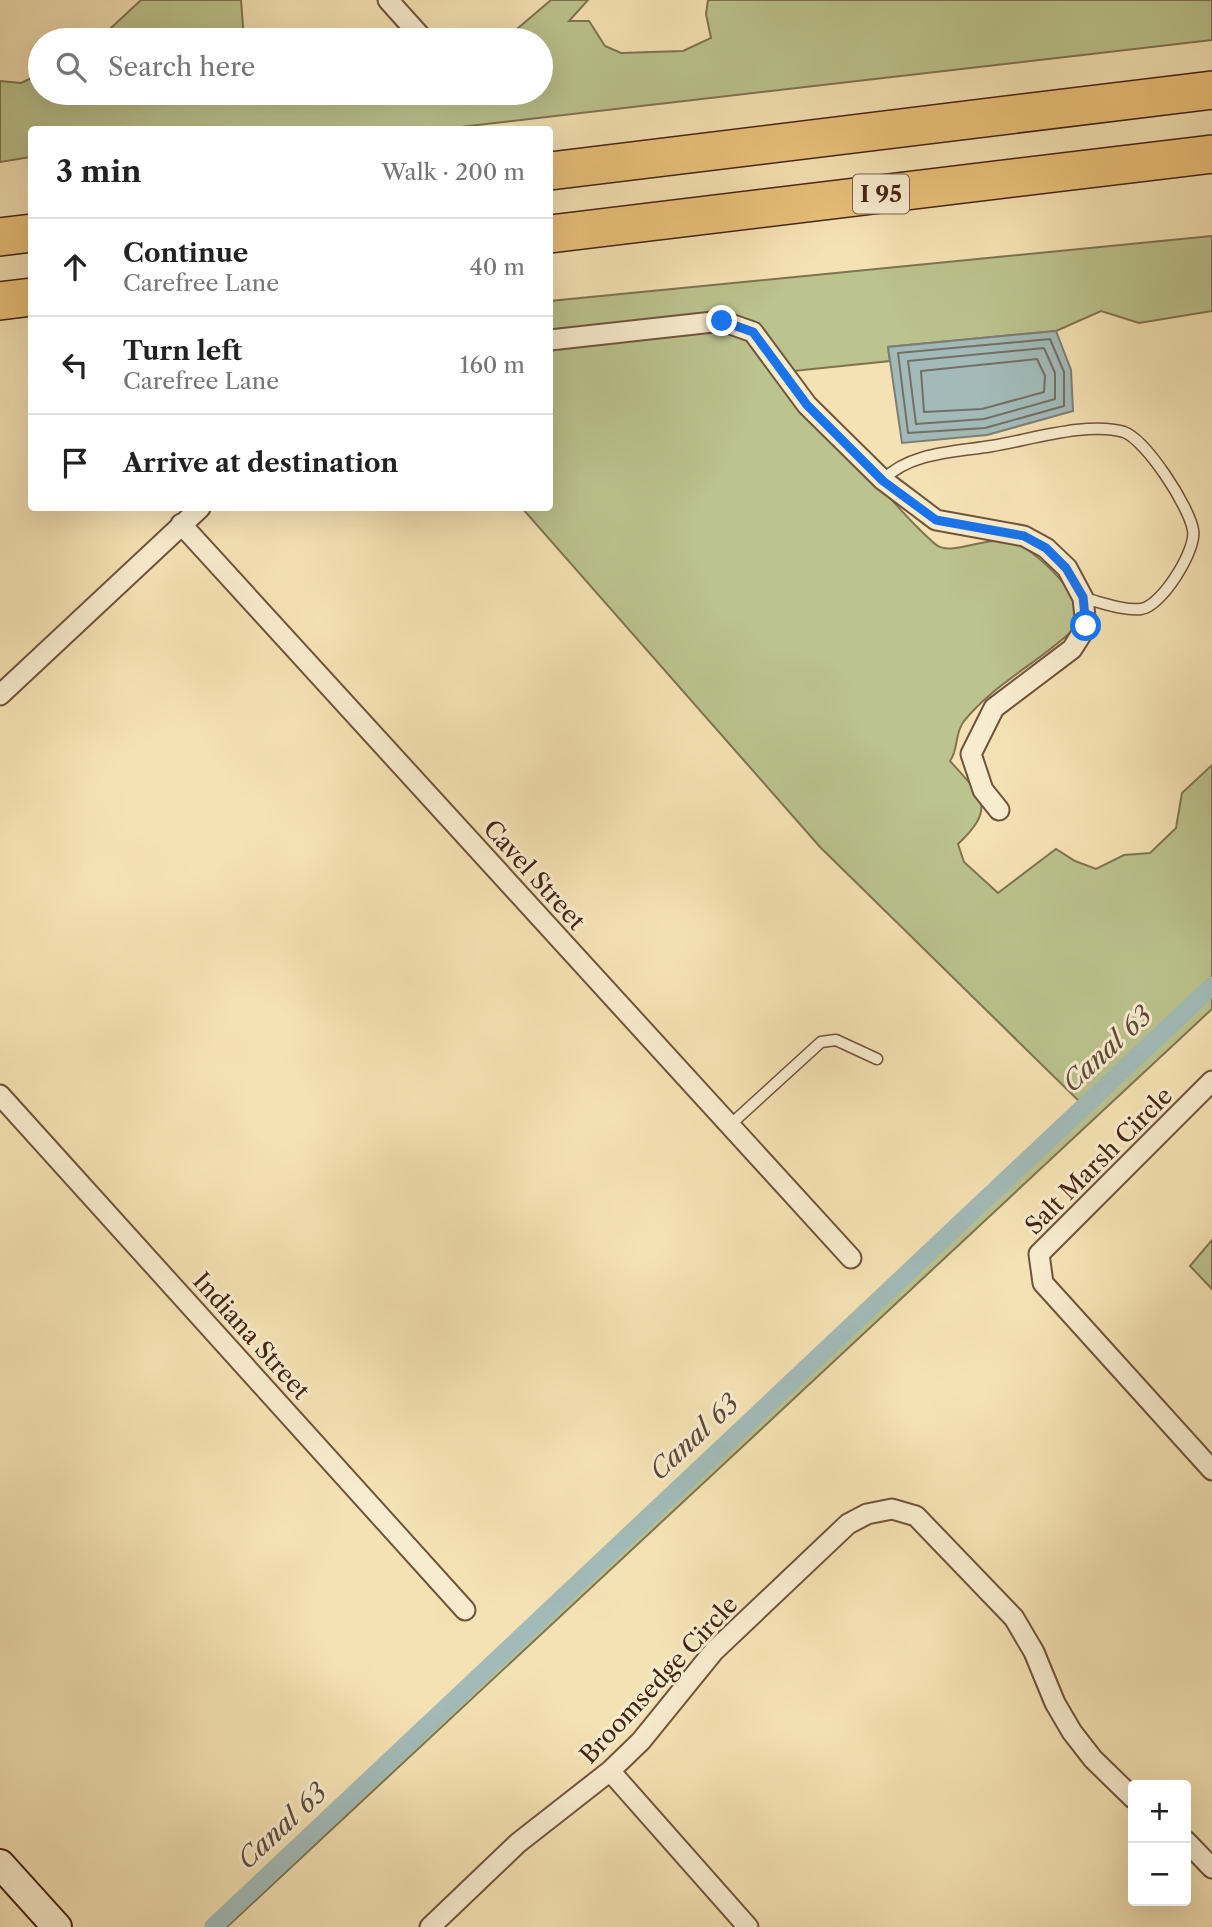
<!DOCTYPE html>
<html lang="en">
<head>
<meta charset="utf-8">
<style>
	:root { --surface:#fff; --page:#f6f6f6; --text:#222; --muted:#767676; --line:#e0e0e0 }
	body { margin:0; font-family:"Libre Caslon Text",serif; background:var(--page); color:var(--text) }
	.controls { position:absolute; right:21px; bottom:21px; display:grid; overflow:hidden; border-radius:7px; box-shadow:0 7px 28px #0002 }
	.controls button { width:63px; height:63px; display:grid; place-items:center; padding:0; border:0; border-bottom:2px solid var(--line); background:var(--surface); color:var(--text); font:35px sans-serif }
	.stop { position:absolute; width:21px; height:21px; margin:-16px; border:5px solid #1a73e8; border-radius:50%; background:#fff }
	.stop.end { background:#1a73e8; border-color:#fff; box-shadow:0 2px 7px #0008 }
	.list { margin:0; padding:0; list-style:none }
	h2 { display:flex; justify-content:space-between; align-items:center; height:91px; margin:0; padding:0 28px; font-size:30px }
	h2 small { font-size:23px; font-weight:400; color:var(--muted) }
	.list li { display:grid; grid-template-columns:46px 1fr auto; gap:21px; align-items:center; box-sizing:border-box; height:98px; padding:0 28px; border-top:2px solid var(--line) }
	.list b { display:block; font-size:26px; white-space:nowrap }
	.list p { margin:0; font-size:23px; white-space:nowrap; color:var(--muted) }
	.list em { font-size:23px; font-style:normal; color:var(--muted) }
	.icon { flex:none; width:38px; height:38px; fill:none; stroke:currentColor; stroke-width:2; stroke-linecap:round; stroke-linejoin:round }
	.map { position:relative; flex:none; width:1212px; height:1927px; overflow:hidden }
	.search { position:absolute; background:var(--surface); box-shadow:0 7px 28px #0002; left:28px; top:28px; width:525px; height:77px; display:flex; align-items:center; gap:18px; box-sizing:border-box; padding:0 24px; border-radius:38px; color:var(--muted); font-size:26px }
	.panel { position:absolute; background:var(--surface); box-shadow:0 7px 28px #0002; left:28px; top:126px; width:525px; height:385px; border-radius:7px }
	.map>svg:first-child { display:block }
	.green { fill:#bbc38e; stroke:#807350; stroke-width:2 }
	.water { fill:#a2bbb9; stroke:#7d7e77; stroke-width:2 }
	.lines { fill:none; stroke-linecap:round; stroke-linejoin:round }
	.shore { stroke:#746f66; stroke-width:2 }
	.canal { stroke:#a2bbb9; stroke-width:18 }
	.lane-casing { stroke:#71533b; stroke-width:13 }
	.street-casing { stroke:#71533b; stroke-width:23 }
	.secondary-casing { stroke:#452313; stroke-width:32 }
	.highway-casing { stroke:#452313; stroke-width:40 }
	.lane { stroke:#f8ecce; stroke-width:10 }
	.street { stroke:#f8ecce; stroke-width:19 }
	.secondary { stroke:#f8ecce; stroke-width:28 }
	.highway { stroke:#eac17a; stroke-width:37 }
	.route { stroke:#1a73e8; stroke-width:9 }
	.labels { text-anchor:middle; stroke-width:6; stroke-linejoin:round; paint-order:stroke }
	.shield { fill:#f8ecce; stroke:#7b5f4b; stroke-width:2 }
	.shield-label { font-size:23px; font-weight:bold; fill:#452313 }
	.street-label { font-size:24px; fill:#452313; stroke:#f8ecce }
	.water-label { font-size:26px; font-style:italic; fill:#5c493c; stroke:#f8ecce }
</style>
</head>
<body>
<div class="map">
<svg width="1212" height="1927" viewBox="0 0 1212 1927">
	<rect width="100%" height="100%" fill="#f5e2b4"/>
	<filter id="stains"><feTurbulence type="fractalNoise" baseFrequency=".00286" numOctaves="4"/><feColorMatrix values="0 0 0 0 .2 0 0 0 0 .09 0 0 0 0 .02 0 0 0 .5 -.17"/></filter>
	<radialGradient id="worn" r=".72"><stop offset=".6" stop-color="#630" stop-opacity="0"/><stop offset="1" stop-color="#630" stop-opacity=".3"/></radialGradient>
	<path class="green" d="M141,0H241L244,40H98Z
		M551,0H588L569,21H589L605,46L621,53L683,51L711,38L706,14L708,0H1212V40L443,129L32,130L31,157L0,162V81L21,83L40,74V93H265L271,98L291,93H541V40H504Z
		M1212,236V311L1139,323L1101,311L1056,331L888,347L890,361L793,371C838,429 880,495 935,544C950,557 984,537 1007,541C1029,544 1068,582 1075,604C1078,614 1076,620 1073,630C1038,663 995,683 964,721C954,734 959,749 950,761C981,796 998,806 958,844L964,862L998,893L1056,849L1075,861L1096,869L1124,855L1150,853L1176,828L1182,793L1212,765V1009L227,1927H211L1084,1106L820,847L522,508H550V301Z
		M1212,1240V1289L1190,1266Z"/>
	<path class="water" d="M1056,331L1071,370L1073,411L987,435L902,443L888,347Z"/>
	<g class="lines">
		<path class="shore" d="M1050,339L1064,372V406L985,428L908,433L898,353Z
			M1044,348L1055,373V399L984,419L916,424L908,361Z
			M1037,359L1045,376L1044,392L982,409L924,412L921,371Z"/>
		<path class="canal" d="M213,1927L1212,986"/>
		<defs>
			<path id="lane" d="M883,480C910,452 956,452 992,446C1029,440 1089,421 1124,432C1146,440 1189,506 1193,530C1197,550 1161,607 1141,609C1123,611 1101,602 1083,598
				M730,1125L821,1042L836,1040L877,1059"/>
			<path id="street" d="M388,0L424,40
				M550,340L722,321L753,332L807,405L883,480L936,520L1024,536L1046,548L1067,568L1083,598L1086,627L1072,649L994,708L971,754L983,790L999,810
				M181,524L851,1258
				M0,695L200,508
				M1212,1081L1039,1254L1043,1283L1212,1470
				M0,1095L465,1610
				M610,1771L748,1927
				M1186,1841L1212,1868
				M430,1927L518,1843L610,1771L641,1741L714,1651L848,1524L867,1514L892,1509L916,1516L1014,1618L1034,1652L1055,1703L1072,1732L1093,1759L1133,1798"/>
			<path id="secondary" d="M0,1864L57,1927"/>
			<path id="highway" d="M550,171L1212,90
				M550,234L1212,154
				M0,237L32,233
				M0,301L32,297"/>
		</defs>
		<use href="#lane" class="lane-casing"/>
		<use href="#street" class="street-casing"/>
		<use href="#secondary" class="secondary-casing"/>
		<use href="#highway" class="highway-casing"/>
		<use href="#lane" class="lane"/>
		<use href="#street" class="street"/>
		<use href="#secondary" class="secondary"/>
		<use href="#highway" class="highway"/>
	</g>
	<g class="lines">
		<path class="route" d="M722,321L753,332L807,405L883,481L936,520L1024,536L1046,548L1066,568L1083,597L1086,626"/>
	</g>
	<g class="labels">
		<rect class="shield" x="853" y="174.5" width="56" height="39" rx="5"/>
		<g class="shield-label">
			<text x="881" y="202">I 95</text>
		</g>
		<g class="street-label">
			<text transform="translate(534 875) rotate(48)" y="8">Cavel Street</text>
			<text transform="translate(1099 1161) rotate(-45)" y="8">Salt Marsh Circle</text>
			<text transform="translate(251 1336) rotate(48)" y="8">Indiana Street</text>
			<text transform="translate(659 1680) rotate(-47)" y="8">Broomsedge Circle</text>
		</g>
		<g class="water-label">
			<text transform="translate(1107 1049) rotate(-43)" y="9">Canal 63</text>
			<text transform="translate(694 1437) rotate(-43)" y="9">Canal 63</text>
			<text transform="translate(282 1826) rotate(-43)" y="9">Canal 63</text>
		</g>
	</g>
	<rect width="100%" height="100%" filter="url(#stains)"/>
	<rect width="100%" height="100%" fill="url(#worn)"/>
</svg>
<div class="controls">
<button>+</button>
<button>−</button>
</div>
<div class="stop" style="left:1086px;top:626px"></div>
<div class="stop end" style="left:722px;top:321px"></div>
<div class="search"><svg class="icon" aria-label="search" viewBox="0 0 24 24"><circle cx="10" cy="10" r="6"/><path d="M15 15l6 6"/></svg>Search here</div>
<section class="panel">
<h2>3 min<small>Walk · 200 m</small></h2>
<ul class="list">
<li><svg class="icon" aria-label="ahead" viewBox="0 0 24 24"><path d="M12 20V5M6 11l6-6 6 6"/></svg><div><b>Continue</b><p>Carefree Lane</p></div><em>40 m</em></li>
<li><svg class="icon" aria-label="left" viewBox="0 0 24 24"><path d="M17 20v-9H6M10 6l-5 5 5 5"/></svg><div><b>Turn left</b><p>Carefree Lane</p></div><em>160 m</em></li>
<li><svg class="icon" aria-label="arrive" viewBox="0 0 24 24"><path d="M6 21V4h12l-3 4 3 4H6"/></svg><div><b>Arrive at destination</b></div></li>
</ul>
</section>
</div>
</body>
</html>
